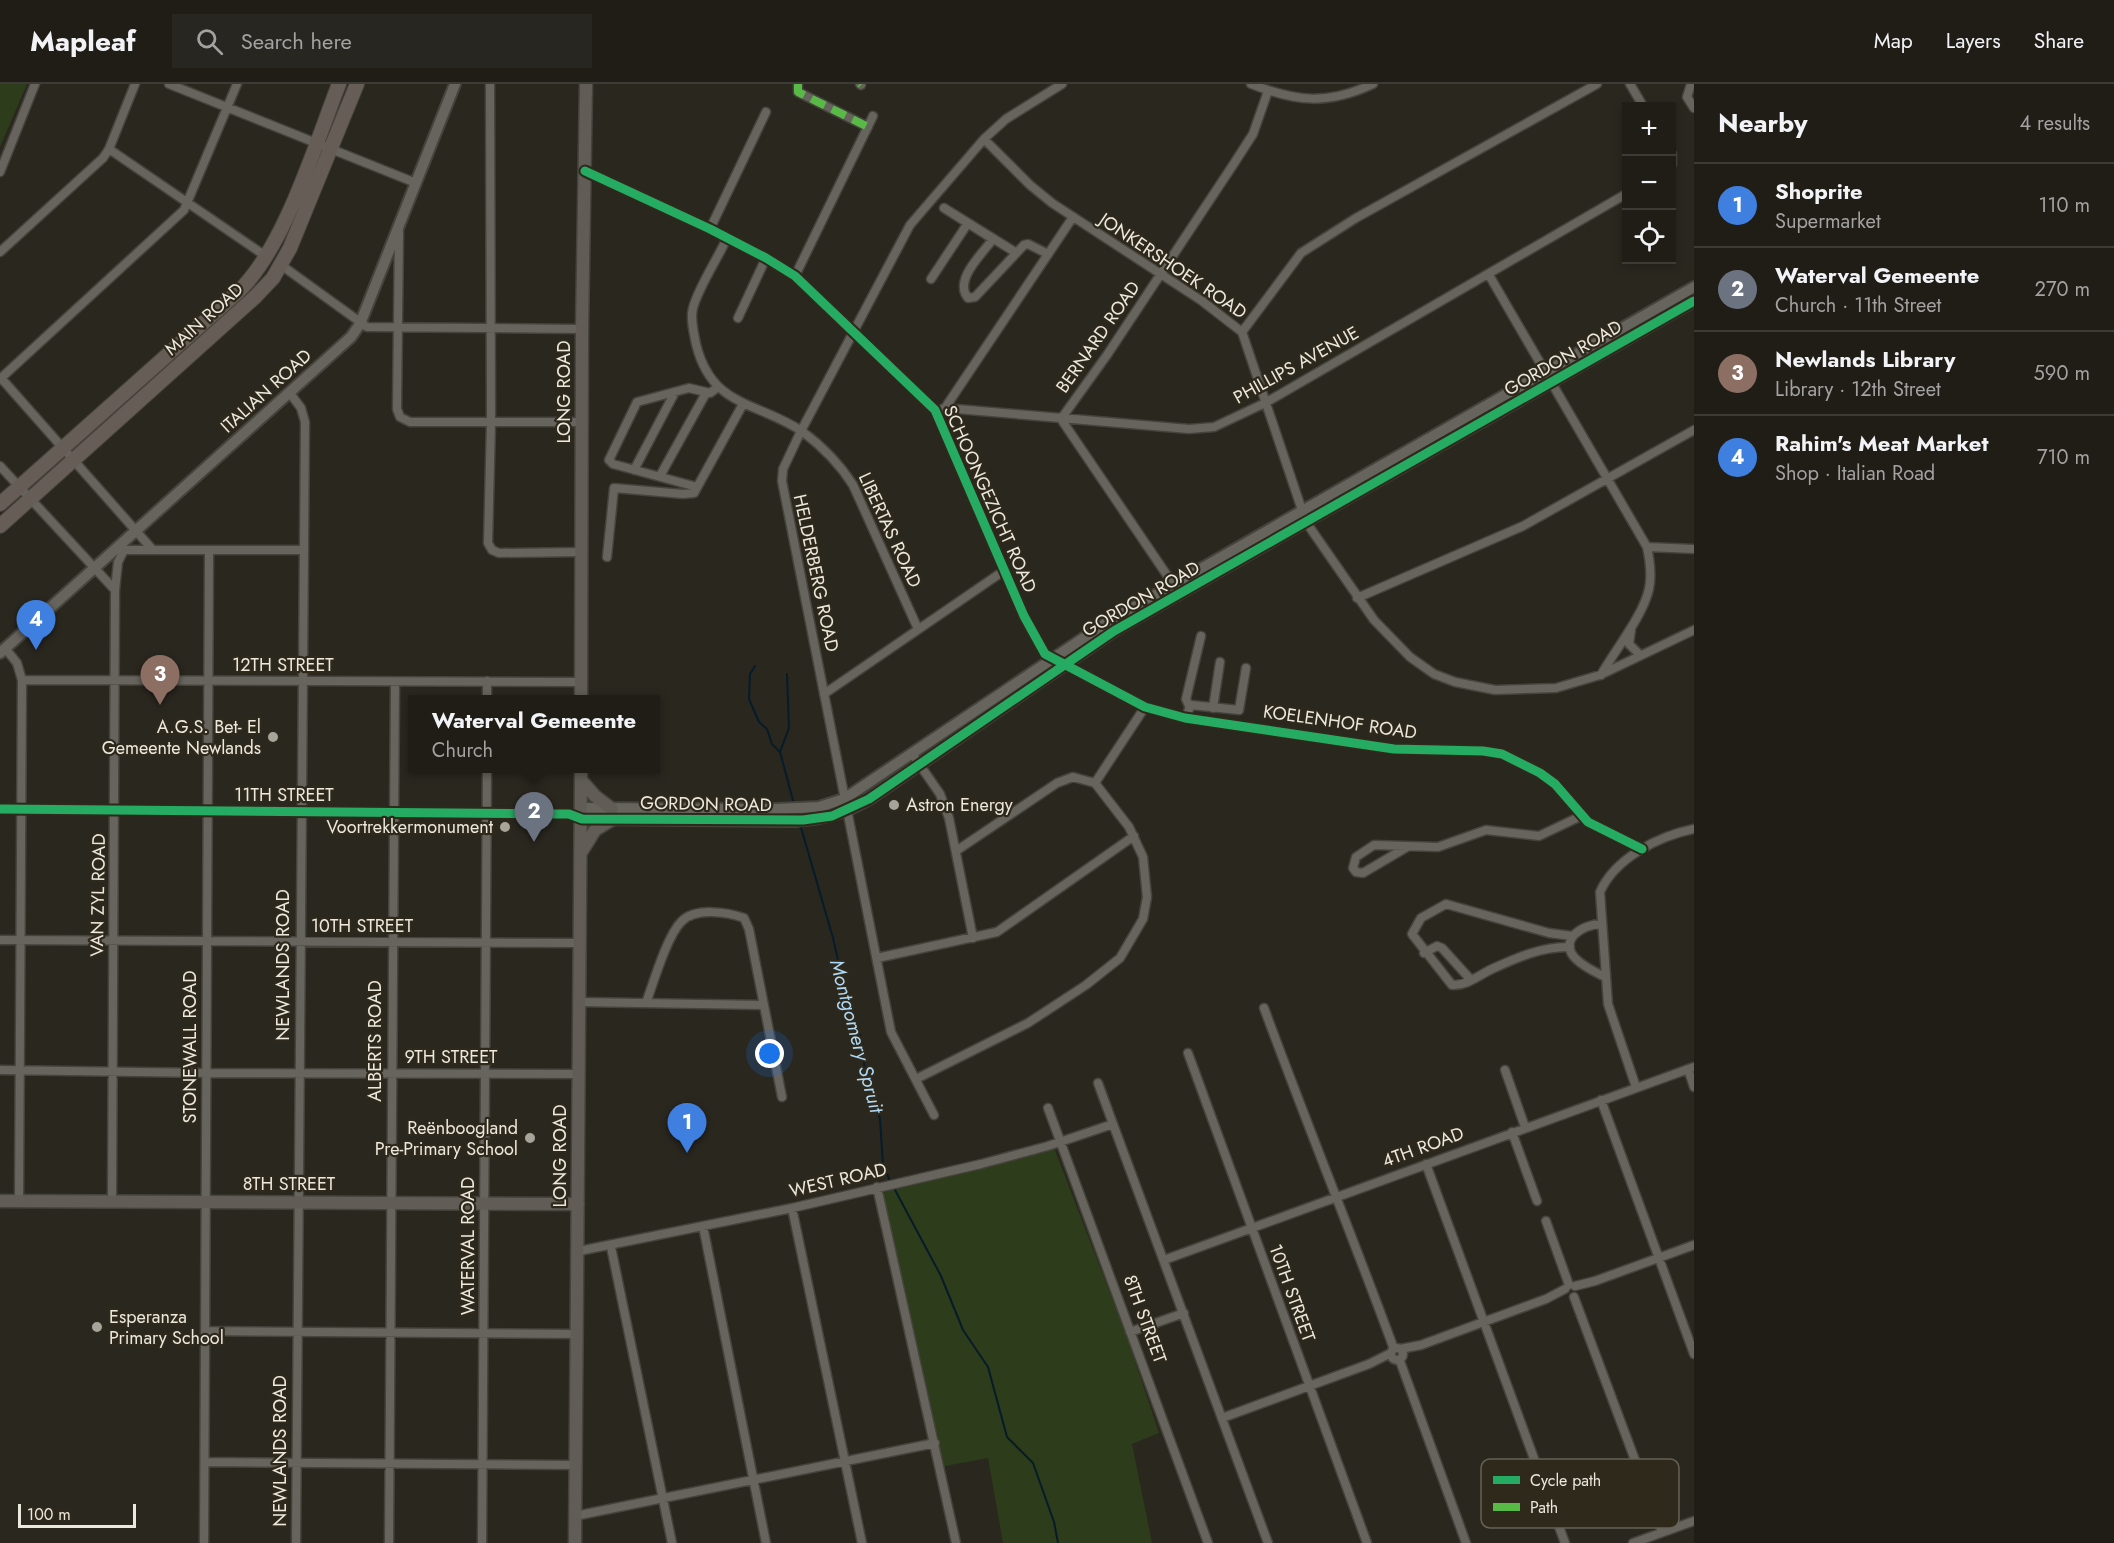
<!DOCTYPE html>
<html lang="en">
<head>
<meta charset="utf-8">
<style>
	:root { --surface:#201d17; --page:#282620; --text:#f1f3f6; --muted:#a2a2a1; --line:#3d3b36; --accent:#a7a49b }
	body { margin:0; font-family:Jost,sans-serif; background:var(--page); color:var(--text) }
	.controls { position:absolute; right:18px; top:18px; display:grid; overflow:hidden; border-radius:0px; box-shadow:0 3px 9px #0003 }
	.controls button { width:54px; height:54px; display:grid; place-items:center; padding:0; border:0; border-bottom:2px solid var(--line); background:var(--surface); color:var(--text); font:30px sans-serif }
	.scale { position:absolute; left:18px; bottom:15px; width:118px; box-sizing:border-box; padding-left:6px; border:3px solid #ebe8de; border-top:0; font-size:16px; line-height:21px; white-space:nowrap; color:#ebe8de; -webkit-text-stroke:4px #2e291b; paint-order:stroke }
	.you { position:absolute; left:770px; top:970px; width:21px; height:21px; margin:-15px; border:4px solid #fff; border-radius:50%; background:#1a73e8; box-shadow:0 0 0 9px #1a73e833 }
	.badge { display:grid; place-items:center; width:39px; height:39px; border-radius:50%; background:var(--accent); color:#fff; font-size:20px; font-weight:700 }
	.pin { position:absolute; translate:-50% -50px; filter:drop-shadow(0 2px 3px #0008) }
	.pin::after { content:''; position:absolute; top:32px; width:21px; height:18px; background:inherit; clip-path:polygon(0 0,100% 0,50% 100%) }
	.popup { position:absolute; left:408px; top:611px; width:252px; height:78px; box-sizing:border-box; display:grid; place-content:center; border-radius:0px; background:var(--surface); filter:drop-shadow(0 2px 4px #0005); font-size:20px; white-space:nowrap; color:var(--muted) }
	.popup b { font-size:22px; color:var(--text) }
	.popup::after { content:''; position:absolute; left:50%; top:100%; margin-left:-12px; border:12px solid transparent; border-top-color:var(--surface) }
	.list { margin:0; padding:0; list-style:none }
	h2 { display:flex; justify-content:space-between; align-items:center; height:78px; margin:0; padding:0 24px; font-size:26px }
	h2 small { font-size:20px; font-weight:400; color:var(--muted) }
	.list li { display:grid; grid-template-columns:39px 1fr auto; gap:18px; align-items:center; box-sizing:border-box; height:84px; padding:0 24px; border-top:2px solid var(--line) }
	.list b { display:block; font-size:22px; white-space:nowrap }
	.list p { margin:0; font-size:20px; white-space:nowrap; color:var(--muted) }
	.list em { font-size:20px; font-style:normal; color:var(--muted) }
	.icon { flex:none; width:33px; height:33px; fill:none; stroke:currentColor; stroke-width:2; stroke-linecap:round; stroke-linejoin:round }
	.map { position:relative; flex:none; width:1694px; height:1459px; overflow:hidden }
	header { display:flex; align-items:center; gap:36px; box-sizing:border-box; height:84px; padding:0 30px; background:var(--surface); border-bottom:2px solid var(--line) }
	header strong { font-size:28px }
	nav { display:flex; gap:33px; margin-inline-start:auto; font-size:21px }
	.search { width:420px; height:54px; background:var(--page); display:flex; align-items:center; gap:15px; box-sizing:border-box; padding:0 21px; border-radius:0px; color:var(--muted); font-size:22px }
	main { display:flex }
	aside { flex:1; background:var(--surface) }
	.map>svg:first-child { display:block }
	.green { fill:#2d3c1a }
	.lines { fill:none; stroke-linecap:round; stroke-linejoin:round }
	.stream { stroke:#061c2a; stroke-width:2 }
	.minor-casing { stroke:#45433c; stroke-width:11 }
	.tertiary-casing { stroke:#45433c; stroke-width:14 }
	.secondary-casing { stroke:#45433c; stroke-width:15 }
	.primary-casing { stroke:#45433c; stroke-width:16 }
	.minor { stroke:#67645e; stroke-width:8 }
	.tertiary { stroke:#67645e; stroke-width:10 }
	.secondary { stroke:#615d56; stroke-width:12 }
	.primary { stroke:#665d56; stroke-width:14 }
	.quiet { stroke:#58b947; stroke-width:8; stroke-dasharray:15 8; stroke-linecap:butt }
	.cycleway-casing { stroke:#2e291b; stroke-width:13 }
	.cycleway { stroke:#26ab63; stroke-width:9 }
	.poi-dot { fill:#a7a49b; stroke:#2e291b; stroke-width:2 }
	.labels { text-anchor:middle; stroke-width:4.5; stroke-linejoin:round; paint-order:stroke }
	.street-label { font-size:18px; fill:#ebe8de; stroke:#2e291b }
	.poi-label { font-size:18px; fill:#ebe8de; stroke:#2e291b; text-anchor:end }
	.water-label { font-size:20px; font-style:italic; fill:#aed9f8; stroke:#2e291b }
	.key { fill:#2e291b; stroke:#676256; stroke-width:1.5 }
	.key-label { font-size:16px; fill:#ebe8de }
</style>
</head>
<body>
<header>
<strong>Mapleaf</strong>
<div class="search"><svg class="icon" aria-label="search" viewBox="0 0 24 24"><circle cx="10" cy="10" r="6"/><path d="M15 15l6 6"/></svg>Search here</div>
<nav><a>Map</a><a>Layers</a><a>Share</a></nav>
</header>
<main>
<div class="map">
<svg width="1694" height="1459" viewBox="0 0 1694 1459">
	<rect width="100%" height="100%" fill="#2a271f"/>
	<path class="green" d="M0,0H27L0,63Z
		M1054,1064L1126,1250L1159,1349L1132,1360L1152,1459H1003L988,1374L940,1383L880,1104Z"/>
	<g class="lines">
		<path class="stream" d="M755,582L750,590L749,615L759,638L767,645L772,660L780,668
			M787,590L789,644L780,668L794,720
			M800,740L833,854L848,920L860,951L865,986L880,1035L883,1081L891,1099
			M894,1104L941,1192L963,1246L988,1283L1007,1353L1033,1379L1054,1438L1058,1459"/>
		<defs>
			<path id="minor" d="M169,0L416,99
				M490,0L491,338L488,459L492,466L499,469L582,468
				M798,0V8L868,43
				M860,0L861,1
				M1251,0C1297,18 1328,21 1373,0
				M1630,0L1643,22
				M1691,0L1687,13L1694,24
				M984,55L1030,101L1052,119L1202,217L1242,248L1306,438L1374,536L1410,573L1434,590L1455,598L1495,606L1556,604L1600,591L1694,546
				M109,65L267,173
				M1672,70V80
				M585,87L710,145L766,174L795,192L935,326L1024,532L1045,570L1145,623L1185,634L1394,665L1483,667L1502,670L1540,689L1555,700L1588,738L1642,765
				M0,88L35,0
				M710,145L766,28
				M399,148L397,325L400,333L410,338H581
				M727,154C718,174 698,204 693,224C690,235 694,249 696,260C712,325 758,317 803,348C823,363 839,379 853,401L918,545
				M0,168L103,74L109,65L135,0
				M1015,168L944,124L993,155C983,169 953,196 968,214L975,213L1024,161L1028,160L1048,170
				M281,181L367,243L582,245
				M1489,191L1647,463C1650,477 1652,491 1649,505C1643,532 1615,566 1601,591
				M795,192L873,32
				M931,195L968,139
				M738,234L766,174
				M1242,248L1301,169L1356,134L1597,0
				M1,294L152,465
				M0,295L184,126L237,0
				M289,308L301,324L305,338L296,1459
				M945,324L1189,345L1214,343L1265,319L1626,110
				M942,325L945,324L1073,133
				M0,382L115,506
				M634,386L675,308
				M660,392L706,309
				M697,403L613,380L609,376L637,318L689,304L710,309L718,303
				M1647,463L1694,465
				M119,466H302
				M607,473L614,404L683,410L694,409L743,320
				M1175,503L1061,335L1107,271L1233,81L1253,50L1268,7
				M1357,514L1523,442L1694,346
				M1631,546L1629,560L1640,571
				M5,564L17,579L22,596L19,1117
				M22,596L581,598
				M487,597V616
				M824,610L1005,486
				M1189,622L1186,615L1201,552
				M1213,624L1220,578
				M1185,634L1191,621L1239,626L1246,584
				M913,671L940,710L949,734L973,854
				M1095,699L1145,623
				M0,725L555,730H569L582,735
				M1407,763L1363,789L1356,788L1353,784L1356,773L1374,761L1438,763L1486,746L1539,752L1581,732
				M1601,840C1583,840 1557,856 1576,875C1584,883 1595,888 1605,893
				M0,856L579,859
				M1570,863C1543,862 1516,874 1492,885C1479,891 1467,902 1452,901L1412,850L1421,834L1446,820L1549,849L1572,852
				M1424,869L1437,862L1442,864L1471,896
				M877,874L997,848L1134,752
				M579,918L762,921
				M646,919C653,900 667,852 681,838C695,823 727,828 744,834L749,845L782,1013
				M1264,924C1306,1038 1352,1151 1394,1265
				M1188,969L1367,1459
				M1688,985L1694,1003
				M0,986L207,989L578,990
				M1505,986L1525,1043
				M916,995L1028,939L1086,901L1120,874L1143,835L1147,813L1143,773L1129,743L1095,699L1073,693L1057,699L956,767
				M1098,999L1113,1040
				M1636,1003L1608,920L1600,808C1615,774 1659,752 1694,745
				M1601,1016L1694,1270
				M1048,1024L1208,1459
				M934,1031L891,948L782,397L783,385L801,347L910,141L984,55L1006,35L1062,0
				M1512,1048L1537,1117
				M1426,1080L1565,1459
				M877,1103L956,1459
				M112,1117L115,506L118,478L124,466
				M792,1124L862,1459
				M1546,1137L1569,1201
				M703,1142L766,1459
				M611,1163L672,1459
				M579,1167L792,1124L981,1080L1048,1062L1113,1040L1268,1459
				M1164,1176L1694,983
				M1575,1202L1595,1197L1694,1161
				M1574,1213L1662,1448
				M205,1247L577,1250
				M1130,1248L1184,1229
				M1391 1270a6 6 0 1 1 12 0a6 6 0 1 1-12 0Z
				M1400,1265L1421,1261L1546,1215L1565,1205
				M1400,1277L1466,1459
				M1222,1334L1369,1280L1391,1269
				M205,1378L574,1381
				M575,1432L935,1359
				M204,1459L209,468
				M389,1459L395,598
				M482,1459L487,684
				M1633,1459L1694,1437"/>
			<path id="tertiary" d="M0,569L351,253L360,240L455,0
				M581,724L776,725L819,723L844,715L1106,539L1694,203
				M582,735L795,737C824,735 846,729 871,714L1114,547L1694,217"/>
			<path id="secondary" d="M581,616L582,245L586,0
				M581,696L595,712L612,725
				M582,767L595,746L613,735
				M0,1117L578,1120
				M575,1459L581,684"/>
			<path id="primary" d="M0,420L238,208C285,163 315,61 339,0
				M0,442L255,213L273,194L290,164L357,0"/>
		</defs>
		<use href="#minor" class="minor-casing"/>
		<use href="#tertiary" class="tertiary-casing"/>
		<use href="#secondary" class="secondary-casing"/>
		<use href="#primary" class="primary-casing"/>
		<use href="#minor" class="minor"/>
		<use href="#tertiary" class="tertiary"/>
		<use href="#secondary" class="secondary"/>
		<use href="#primary" class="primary"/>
		<path class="quiet" d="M798,0V8L868,43
			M860,0L861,1"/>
		<defs>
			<path id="cycleway" d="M585,87L710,145L766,174L795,192L935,326L1024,532L1045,570L1145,623L1185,634L1394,665L1483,667L1502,670L1540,689L1555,700L1588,738L1642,765
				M0,725L555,730H569L582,735L803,736L832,732L869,715L1114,547L1694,217"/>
		</defs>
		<use href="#cycleway" class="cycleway-casing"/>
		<use href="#cycleway" class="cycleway"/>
	</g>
	<g class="poi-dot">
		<circle cx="273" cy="653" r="6"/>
		<circle cx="894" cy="721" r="6"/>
		<circle cx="505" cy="743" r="6"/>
		<circle cx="530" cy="1054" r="6"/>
		<circle cx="97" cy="1243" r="6"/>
	</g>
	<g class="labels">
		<g class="street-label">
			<text transform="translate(1173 182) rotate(34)" y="6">JONKERSHOEK ROAD</text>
			<text transform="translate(204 235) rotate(-42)" y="6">MAIN ROAD</text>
			<text transform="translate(1098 253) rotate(-55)" y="6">BERNARD ROAD</text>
			<text transform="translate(1563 274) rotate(-30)" y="6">GORDON ROAD</text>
			<text transform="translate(1296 281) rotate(-29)" y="6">PHILLIPS AVENUE</text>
			<text transform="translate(266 307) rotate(-42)" y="6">ITALIAN ROAD</text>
			<text transform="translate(564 308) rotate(-90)" y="6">LONG ROAD</text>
			<text transform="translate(990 415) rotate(66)" y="6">SCHOONGEZICHT ROAD</text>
			<text transform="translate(890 446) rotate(65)" y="6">LIBERTAS ROAD</text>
			<text transform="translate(816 489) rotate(78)" y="6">HELDERBERG ROAD</text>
			<text transform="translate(1141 515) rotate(-30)" y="6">GORDON ROAD</text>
			<text x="283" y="587">12TH STREET</text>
			<text transform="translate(1340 638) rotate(8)" y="6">KOELENHOF ROAD</text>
			<text x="284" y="717">11TH STREET</text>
			<text transform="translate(706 720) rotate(1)" y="6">GORDON ROAD</text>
			<text transform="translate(98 811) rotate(-89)" y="6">VAN ZYL ROAD</text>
			<text x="362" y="848">10TH STREET</text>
			<text transform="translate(283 881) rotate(-90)" y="6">NEWLANDS ROAD</text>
			<text transform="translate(375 957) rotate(-90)" y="6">ALBERTS ROAD</text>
			<text transform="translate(190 963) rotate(-90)" y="6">STONEWALL ROAD</text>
			<text x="451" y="979">9TH STREET</text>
			<text transform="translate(1423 1063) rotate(-20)" y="6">4TH ROAD</text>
			<text transform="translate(560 1072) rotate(-90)" y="6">LONG ROAD</text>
			<text transform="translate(838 1096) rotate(-13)" y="6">WEST ROAD</text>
			<text x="289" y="1106">8TH STREET</text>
			<text transform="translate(468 1162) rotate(-90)" y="6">WATERVAL ROAD</text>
			<text transform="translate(1292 1209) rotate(70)" y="6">10TH STREET</text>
			<text transform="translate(1145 1235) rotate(70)" y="6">8TH STREET</text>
			<text transform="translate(280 1367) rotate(-90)" y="6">NEWLANDS ROAD</text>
		</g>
		<g class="poi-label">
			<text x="261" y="649">A.G.S. Bet- El<tspan x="261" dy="21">Gemeente Newlands</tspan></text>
			<text x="906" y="727" text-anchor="start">Astron Energy</text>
			<text x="493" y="749">Voortrekkermonument</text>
			<text x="518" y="1050">Reënboogland<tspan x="518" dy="21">Pre-Primary School</tspan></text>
			<text x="109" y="1239" text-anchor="start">Esperanza<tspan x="109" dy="21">Primary School</tspan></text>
		</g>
		<g class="water-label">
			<text transform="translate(857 952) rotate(75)" y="7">Montgomery Spruit</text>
		</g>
	</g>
	<rect x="1481" y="1375" width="198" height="69" rx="9" class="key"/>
	<rect x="1493" y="1392" width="27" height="8" fill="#26ab63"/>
	<rect x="1493" y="1419" width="27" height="8" fill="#58b947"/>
	<g class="key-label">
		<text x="1530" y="1402">Cycle path</text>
		<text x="1530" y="1429">Path</text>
	</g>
</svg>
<div class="controls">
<button>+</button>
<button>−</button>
<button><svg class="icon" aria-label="locate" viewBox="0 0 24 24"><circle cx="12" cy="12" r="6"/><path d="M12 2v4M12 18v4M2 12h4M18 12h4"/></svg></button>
</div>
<div class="scale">100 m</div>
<div class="you"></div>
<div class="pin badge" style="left:687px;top:1069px;background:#3f7fe0">1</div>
<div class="pin badge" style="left:534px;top:758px;background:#6b7280">2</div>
<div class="popup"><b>Waterval Gemeente</b>Church</div>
<div class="pin badge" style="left:160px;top:621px;background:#8d6e63">3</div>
<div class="pin badge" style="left:36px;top:566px;background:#3f7fe0">4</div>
</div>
<aside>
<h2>Nearby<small>4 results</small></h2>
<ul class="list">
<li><span class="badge" style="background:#3f7fe0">1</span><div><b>Shoprite</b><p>Supermarket</p></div><em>110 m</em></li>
<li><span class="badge" style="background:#6b7280">2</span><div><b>Waterval Gemeente</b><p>Church · 11th Street</p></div><em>270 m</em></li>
<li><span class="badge" style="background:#8d6e63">3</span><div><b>Newlands Library</b><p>Library · 12th Street</p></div><em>590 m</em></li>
<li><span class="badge" style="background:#3f7fe0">4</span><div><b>Rahim's Meat Market</b><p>Shop · Italian Road</p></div><em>710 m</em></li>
</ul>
</aside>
</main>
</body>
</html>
